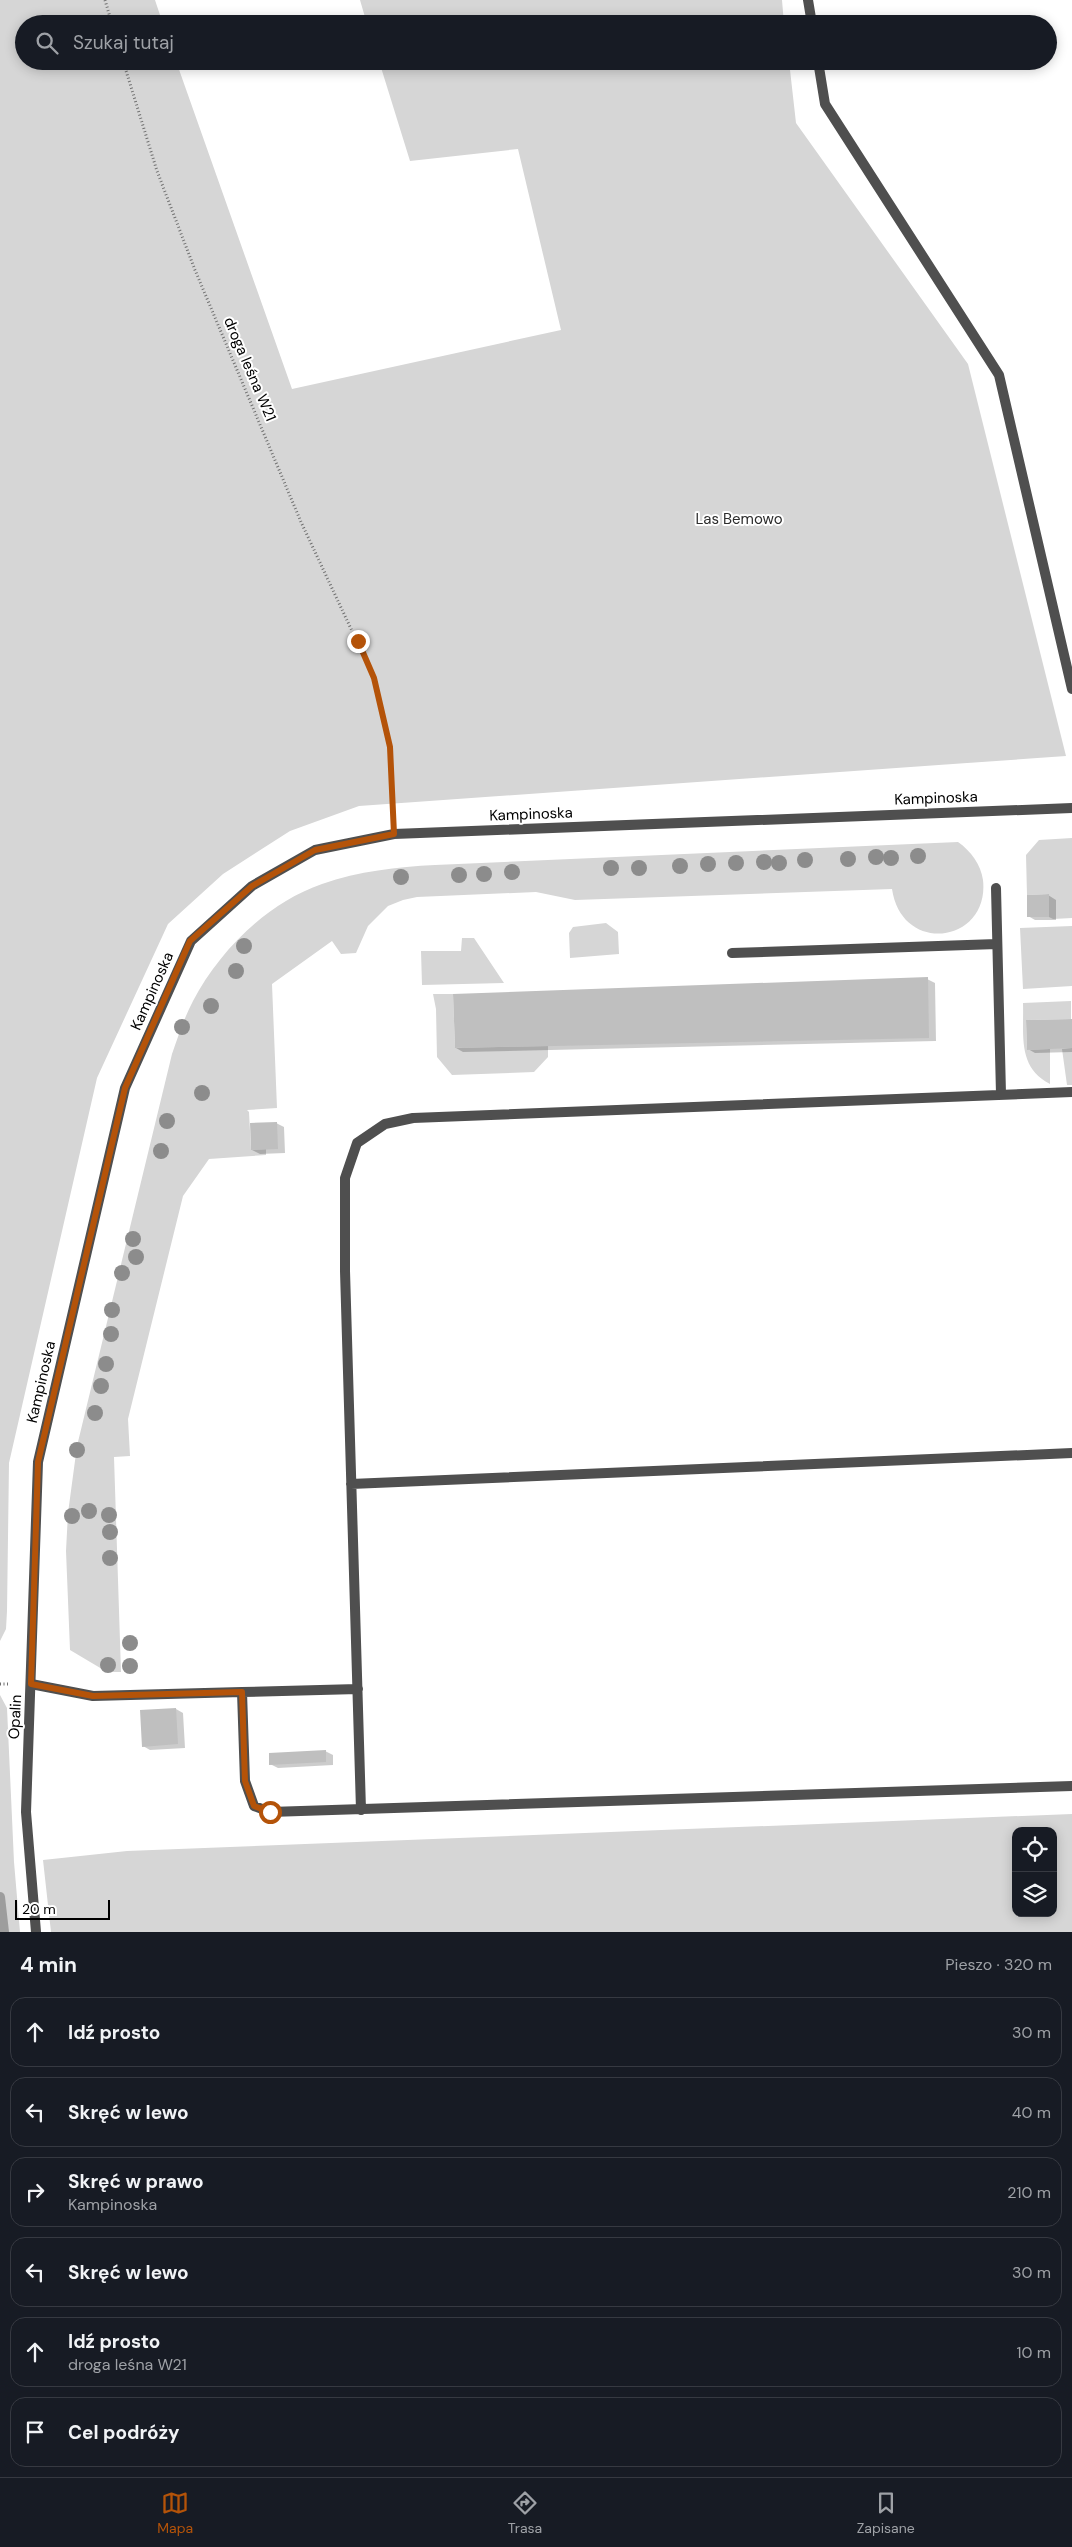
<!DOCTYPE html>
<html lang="pl">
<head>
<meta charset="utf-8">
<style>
	:root { --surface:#171b24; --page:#20242c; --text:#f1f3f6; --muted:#9ea1a6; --line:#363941; --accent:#b45309 }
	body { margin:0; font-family:"DM Sans",sans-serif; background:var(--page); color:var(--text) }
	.controls { position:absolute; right:15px; bottom:15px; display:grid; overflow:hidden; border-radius:10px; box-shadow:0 2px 12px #0003 }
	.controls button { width:45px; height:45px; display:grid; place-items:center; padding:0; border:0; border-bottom:1px solid var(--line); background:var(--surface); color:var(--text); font:25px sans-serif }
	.scale { position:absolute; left:15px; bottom:12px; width:95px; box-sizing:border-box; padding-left:5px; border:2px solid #000; border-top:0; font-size:14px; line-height:18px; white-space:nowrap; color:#000; -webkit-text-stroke:4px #fff; paint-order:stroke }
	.stop { position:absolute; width:15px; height:15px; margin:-11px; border:4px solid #b45309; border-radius:50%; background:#fff }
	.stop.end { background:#b45309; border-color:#fff; box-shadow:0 1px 5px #0008 }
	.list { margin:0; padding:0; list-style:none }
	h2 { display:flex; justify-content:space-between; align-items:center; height:65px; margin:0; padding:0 20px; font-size:21px }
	h2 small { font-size:16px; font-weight:400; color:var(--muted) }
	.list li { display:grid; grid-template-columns:32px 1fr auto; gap:15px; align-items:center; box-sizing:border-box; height:70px; margin:0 10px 10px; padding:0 10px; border:1px solid var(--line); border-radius:15px }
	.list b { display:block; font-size:19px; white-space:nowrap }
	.list p { margin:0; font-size:16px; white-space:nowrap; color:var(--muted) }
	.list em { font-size:16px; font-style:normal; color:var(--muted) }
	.icon { flex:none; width:28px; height:28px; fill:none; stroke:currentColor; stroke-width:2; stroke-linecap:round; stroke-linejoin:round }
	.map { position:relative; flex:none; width:1072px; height:1932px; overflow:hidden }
	.search { position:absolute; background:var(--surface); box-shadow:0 2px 12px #0003; left:15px; right:15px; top:15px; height:55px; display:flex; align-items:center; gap:12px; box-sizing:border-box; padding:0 18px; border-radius:28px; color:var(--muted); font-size:19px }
	.sheet { height:545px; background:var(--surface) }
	nav { display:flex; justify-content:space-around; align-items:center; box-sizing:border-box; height:70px; border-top:1px solid var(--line); background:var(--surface); font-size:14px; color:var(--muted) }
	nav a { display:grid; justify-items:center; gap:2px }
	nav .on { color:var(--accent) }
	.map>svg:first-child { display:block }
	.green { fill:#d6d6d6; fill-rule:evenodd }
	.shadow { fill:#0003 }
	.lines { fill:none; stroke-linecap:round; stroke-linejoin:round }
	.stream { stroke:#9d9d9d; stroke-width:10 }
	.building { fill:#bfbfbf }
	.path { stroke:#717171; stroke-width:3; stroke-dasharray:1 2.5; stroke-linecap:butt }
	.service { stroke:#4f4f4f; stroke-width:10 }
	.minor { stroke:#4f4f4f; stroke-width:10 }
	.tree { fill:#8c8c8c }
	.route { stroke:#b45309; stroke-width:6 }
	.labels { text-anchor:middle; stroke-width:4; stroke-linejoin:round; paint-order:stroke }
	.street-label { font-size:15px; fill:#000; stroke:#fff }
	.park-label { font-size:15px; fill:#2d2d2d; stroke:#fff }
</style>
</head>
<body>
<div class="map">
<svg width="1072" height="1932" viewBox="0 0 1072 1932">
	<rect width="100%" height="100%" fill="#fff"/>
	<path class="green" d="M0,0H155L163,24H24V61H176L292,389L561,330L518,149L410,161L379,61H789L796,123L968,364L1066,756L359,806L290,831L223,874L168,924L97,1078L9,1463L7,1611L6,1629L0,1641Z
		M360,0H782L784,24H367Z
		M1072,838V918L1053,919L1049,917L1048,894L1027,895L1026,855L1039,840Z
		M958,842C971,851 981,865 983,880C990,943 902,956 892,889L575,900L536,892L417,897L403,900L388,906L368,926L356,953L341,954L332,941L272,984L277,1108L247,1110L249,1112L251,1150L266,1149V1155L209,1159L183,1196L128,1419L130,1456L114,1457L121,1672H107L70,1650L66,1551L68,1513L77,1446L172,1054C178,1037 184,1018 193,1001C220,950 267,903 322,884C359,871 397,867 435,865Z
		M606,923L618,932L619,954L570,958L569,933L573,927Z
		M1072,926V986L1023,989L1020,928Z
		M462,938H474L504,983L422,985L421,951H461Z
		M433,994H453L455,1048L548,1046V1057L534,1072L452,1075L437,1057L436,1009Z
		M1071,1001V1019L1026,1020L1027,1050L1050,1049V1084C1017,1067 1024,1035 1023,1003Z
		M1072,1048V1085H1067L1062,1049Z
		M0,1695L7,1708L14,1862L20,1932H0Z
		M1072,1814V1932H51L43,1860L127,1851ZM1016,1831H1053V1913H1016Z"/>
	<path class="shadow" d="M1048,895L1056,900V920H1035L1028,916Z
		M927,979L935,983L936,1041L463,1052L456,1048Z
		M1072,1020V1052L1035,1053L1028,1049Z
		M276,1123L284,1127L285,1153L260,1154L252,1150Z
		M176,1709L183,1713L185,1748L150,1750L143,1746Z
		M325,1751L333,1755V1765L278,1768L270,1764Z"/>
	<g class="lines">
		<path class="stream" d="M0,1897L4,1932"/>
	</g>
	<path class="building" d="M1049,894V917H1027V895Z
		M928,977L929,1038L455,1048L453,994Z
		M1072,1019V1048L1027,1050L1026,1020Z
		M277,1122L278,1149L251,1150L250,1123Z
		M176,1708L178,1744L142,1747L140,1710Z
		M326,1750V1762L269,1765V1753Z"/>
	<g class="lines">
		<path class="path" d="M105,0L112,24
			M123,61L157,171L195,270L301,522L374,678L390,747L393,813
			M0,1684H9"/>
		<path class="service" d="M808,0L812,24
			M818,61L825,104L999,375L1072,689
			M996,888L1001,1094
			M732,953L997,944
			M351,1484L1072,1453
			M31,1684L93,1696L242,1692L245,1781L254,1806L270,1812L1072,1786
			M242,1692L358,1689
			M361,1810L345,1271V1178L357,1143L385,1124L413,1118L1072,1092"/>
		<path class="minor" d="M36,1932L26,1812L38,1462L125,1088L191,941L252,886L315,850L394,834L1072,808"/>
	</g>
	<g class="tree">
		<circle cx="918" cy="856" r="8"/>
		<circle cx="876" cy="857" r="8"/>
		<circle cx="891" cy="858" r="8"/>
		<circle cx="848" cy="859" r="8"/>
		<circle cx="805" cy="860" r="8"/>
		<circle cx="764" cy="862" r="8"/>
		<circle cx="736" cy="863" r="8"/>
		<circle cx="779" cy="863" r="8"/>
		<circle cx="708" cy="864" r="8"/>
		<circle cx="680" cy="866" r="8"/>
		<circle cx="611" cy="868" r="8"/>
		<circle cx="639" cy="868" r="8"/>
		<circle cx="512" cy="872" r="8"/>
		<circle cx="484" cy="874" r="8"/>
		<circle cx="459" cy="875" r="8"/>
		<circle cx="401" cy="877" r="8"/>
		<circle cx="244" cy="946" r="8"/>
		<circle cx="236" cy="971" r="8"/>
		<circle cx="211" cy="1006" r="8"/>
		<circle cx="182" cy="1027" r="8"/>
		<circle cx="202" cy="1093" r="8"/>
		<circle cx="167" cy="1121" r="8"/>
		<circle cx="161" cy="1151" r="8"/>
		<circle cx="133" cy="1239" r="8"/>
		<circle cx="136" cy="1257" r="8"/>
		<circle cx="122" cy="1273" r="8"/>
		<circle cx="112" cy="1310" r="8"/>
		<circle cx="111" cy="1334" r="8"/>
		<circle cx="106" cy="1364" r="8"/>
		<circle cx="101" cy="1386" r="8"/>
		<circle cx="95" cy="1413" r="8"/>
		<circle cx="77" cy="1450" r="8"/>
		<circle cx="89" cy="1511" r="8"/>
		<circle cx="109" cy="1515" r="8"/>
		<circle cx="72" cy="1516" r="8"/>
		<circle cx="110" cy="1532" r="8"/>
		<circle cx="110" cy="1558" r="8"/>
		<circle cx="130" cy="1643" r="8"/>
		<circle cx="108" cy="1665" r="8"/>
		<circle cx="130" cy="1666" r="8"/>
	</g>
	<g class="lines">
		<path class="route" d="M270,1812L254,1806L245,1781L242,1692L93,1696L31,1684L38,1462L125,1088L190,941L252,886L315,850L394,834L390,747L374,678L358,641"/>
	</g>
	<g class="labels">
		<g class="street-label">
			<text transform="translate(250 369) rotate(67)" y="5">droga leśna W21</text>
			<text transform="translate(936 798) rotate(-2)" y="5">Kampinoska</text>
			<text transform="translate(531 814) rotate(-2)" y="5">Kampinoska</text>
			<text transform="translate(152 991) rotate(-66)" y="5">Kampinoska</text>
			<text transform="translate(41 1382) rotate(-77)" y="5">Kampinoska</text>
			<text transform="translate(15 1717) rotate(-87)" y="5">Opalin</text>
		</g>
		<g class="park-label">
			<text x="739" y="524">Las Bemowo</text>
		</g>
	</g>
</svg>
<div class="controls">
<button><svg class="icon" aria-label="locate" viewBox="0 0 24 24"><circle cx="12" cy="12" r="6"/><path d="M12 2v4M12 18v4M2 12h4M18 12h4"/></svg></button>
<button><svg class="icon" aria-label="layers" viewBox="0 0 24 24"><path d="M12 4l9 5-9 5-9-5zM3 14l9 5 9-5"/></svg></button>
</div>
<div class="scale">20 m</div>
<div class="stop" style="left:270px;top:1812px"></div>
<div class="stop end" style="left:358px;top:641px"></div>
<div class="search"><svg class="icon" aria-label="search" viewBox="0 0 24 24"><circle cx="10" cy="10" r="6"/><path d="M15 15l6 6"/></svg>Szukaj tutaj</div>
</div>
<section class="sheet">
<h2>4 min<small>Pieszo · 320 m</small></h2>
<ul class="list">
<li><svg class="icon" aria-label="ahead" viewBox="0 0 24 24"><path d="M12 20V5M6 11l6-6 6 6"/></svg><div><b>Idź prosto</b></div><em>30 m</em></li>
<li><svg class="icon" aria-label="left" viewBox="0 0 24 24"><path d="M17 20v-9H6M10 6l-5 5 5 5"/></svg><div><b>Skręć w lewo</b></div><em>40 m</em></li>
<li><svg class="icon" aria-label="right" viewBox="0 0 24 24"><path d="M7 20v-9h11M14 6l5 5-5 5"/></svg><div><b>Skręć w prawo</b><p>Kampinoska</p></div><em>210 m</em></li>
<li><svg class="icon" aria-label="left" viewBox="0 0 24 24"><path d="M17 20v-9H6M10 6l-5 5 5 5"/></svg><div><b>Skręć w lewo</b></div><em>30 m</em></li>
<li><svg class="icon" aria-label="ahead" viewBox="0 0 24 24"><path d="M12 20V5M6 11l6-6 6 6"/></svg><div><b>Idź prosto</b><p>droga leśna W21</p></div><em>10 m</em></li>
<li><svg class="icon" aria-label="arrive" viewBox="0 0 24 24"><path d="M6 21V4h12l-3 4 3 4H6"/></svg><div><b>Cel podróży</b></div></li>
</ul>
</section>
<nav>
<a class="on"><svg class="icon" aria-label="map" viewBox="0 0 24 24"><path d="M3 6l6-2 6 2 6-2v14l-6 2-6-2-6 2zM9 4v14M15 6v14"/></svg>Mapa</a>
<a><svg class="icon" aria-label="directions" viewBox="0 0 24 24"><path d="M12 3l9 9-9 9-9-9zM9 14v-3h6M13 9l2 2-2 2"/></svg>Trasa</a>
<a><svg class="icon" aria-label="saved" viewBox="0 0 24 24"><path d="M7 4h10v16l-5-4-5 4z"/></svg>Zapisane</a>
</nav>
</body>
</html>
